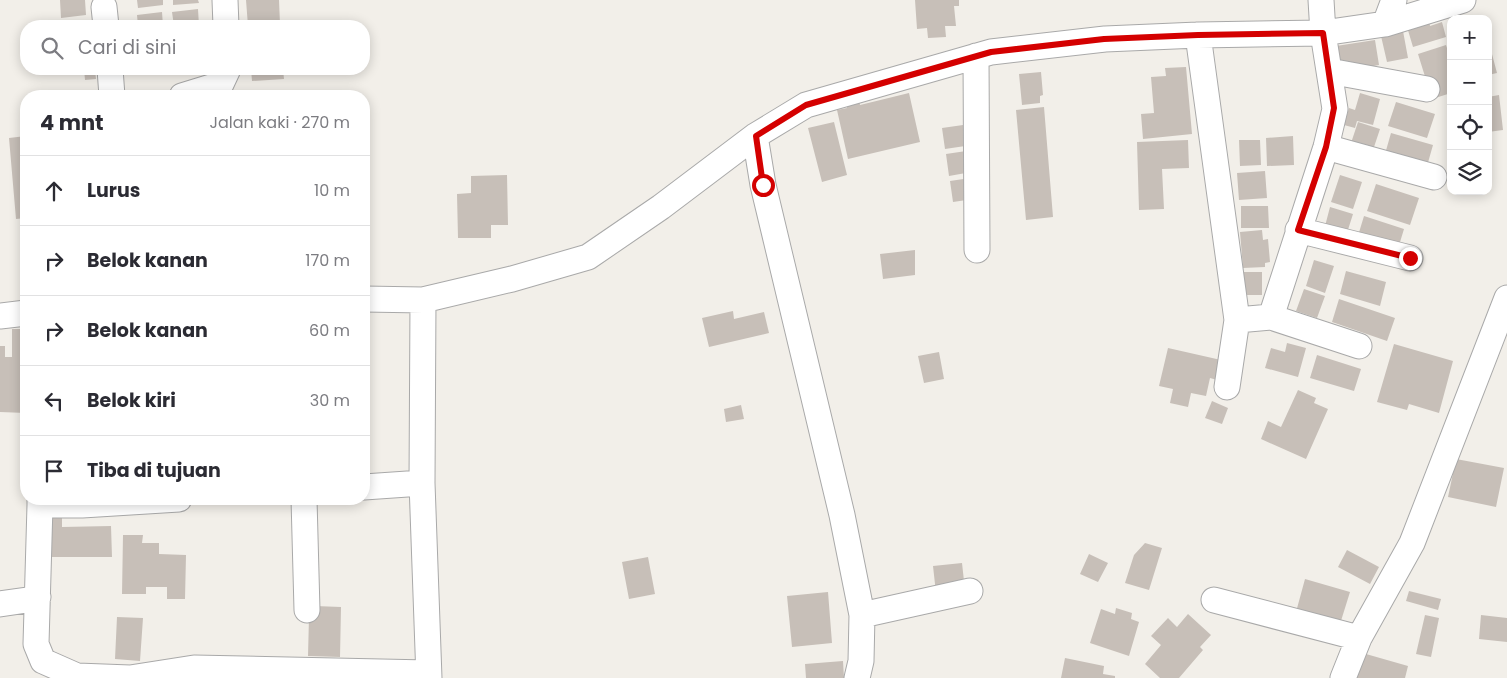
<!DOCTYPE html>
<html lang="id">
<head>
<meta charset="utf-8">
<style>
	:root { --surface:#fff; --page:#f7f7f7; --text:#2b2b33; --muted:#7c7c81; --line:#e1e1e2 }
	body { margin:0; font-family:Poppins,sans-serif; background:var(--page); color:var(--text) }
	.controls { position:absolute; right:15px; top:15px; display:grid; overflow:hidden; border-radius:10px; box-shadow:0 2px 12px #0003 }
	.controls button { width:45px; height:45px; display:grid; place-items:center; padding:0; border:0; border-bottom:1px solid var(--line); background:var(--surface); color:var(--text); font:25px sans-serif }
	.stop { position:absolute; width:15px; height:15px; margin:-11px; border:4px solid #d40000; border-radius:50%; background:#fff }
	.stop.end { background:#d40000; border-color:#fff; box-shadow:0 1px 5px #0008 }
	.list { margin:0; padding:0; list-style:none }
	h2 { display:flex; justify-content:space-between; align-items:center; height:65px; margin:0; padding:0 20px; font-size:21px }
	h2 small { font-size:16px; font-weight:400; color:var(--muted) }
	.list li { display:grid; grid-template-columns:32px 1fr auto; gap:15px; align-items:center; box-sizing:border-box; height:70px; padding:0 20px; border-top:1px solid var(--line) }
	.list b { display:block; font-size:19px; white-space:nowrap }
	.list em { font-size:16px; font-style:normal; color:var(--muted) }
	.icon { flex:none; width:28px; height:28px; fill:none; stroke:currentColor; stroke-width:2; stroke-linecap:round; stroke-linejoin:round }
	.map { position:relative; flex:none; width:1507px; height:678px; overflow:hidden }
	.search { position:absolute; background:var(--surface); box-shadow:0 2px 12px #0003; left:20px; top:20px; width:350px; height:55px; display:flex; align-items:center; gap:12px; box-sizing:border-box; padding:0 18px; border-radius:20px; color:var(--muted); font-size:19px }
	.panel { position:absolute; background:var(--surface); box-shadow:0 2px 12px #0003; left:20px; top:90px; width:350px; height:415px; border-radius:20px }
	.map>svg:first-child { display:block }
	.building { fill:#c7bfb8 }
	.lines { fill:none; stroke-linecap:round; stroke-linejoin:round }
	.minor-casing { stroke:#a9a9a9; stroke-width:27 }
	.minor { stroke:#fff; stroke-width:25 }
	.route { stroke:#d40000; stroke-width:6 }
</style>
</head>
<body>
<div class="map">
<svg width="1507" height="678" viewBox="0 0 1507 678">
	<rect width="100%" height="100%" fill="#f2efe9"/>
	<path class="building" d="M60,0H85L86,15L61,18Z
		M137,0H163V5L138,8Z
		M173,0H198L199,3L173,5Z
		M246,0H279L280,24L248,26Z
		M915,0H959V6H954L956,26H945L946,37L928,38L927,28L917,29Z
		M198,9L199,26H174L172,12Z
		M162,12L163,26H138L137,15Z
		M1429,20L1430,26L1442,22L1446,37L1413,47L1407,27Z
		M85,22V26H55V25Z
		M1403,31L1408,58L1387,62L1381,36Z
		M1488,39L1497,73L1488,75Z
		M1375,40L1379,65L1340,72L1336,46Z
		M1446,45L1451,60V93L1432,99L1418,54Z
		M1186,67L1192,134L1143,139L1141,114L1154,113L1151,77L1166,76L1165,68Z
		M84,69H95L96,79L85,80Z
		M251,69H283L284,79L252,81Z
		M1041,72L1043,95L1040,96V103L1022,105L1019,74Z
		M858,93L860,105L909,93L920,142L848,159L837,110L847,108L845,96Z
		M1360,93L1380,99L1373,125L1357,121L1355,128L1344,125L1349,108L1355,110Z
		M1499,95L1503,130L1488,132V97Z
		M1396,102L1435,114L1427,138L1388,126Z
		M1044,107L1053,217L1026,220L1016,110Z
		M834,122L847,175L822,182L808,128Z
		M1358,122L1380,129L1372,153L1350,146Z
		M970,124L972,145L945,149L942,128Z
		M1391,133L1433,145L1427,166L1385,154Z
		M26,136V218L16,219L9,138Z
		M1293,136L1294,165L1267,166L1266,138Z
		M1188,140L1189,168L1162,169L1164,209L1139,210L1137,142Z
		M1239,140H1260L1261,165L1240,166Z
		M973,150L977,171L949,176L946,154Z
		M1265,171L1267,198L1239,200L1237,173Z
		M507,175L508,225H491V238H458L457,194L471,193V176Z
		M1340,175L1362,182L1353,209L1331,202Z
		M977,177L980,198L953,202L950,181Z
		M1376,184L1419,198L1410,225L1367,211Z
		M1241,206H1268L1269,228H1241Z
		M1330,207L1353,214L1346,236L1324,230Z
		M1364,216L1404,229L1397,252L1357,239Z
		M1262,230L1263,240L1268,239L1270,262L1265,263V267L1243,268L1240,232Z
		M915,250V275L883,279L880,254Z
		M1314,260L1334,266L1325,293L1306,286Z
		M1346,271L1386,282L1380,306L1340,294Z
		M1240,272H1262V295H1240Z
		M1304,289L1325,296L1317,318L1296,311Z
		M1339,299L1395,318L1387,341L1332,322Z
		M733,311L734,319L764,312L769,333L709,347L702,318Z
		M12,329H26V413L0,412V346H5V357H12Z
		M1287,343L1306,348L1298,377L1265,368L1271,348L1285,352Z
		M1394,344L1453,361L1439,413L1409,404L1407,410L1377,402Z
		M1168,348L1221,360L1217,380L1210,378L1206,396L1191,393L1188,407L1170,403L1173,389L1159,386Z
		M939,352L944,379L924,383L918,356Z
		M1317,355L1361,369L1354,391L1310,378Z
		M1298,390L1316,398L1314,403L1328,409L1306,459L1261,439L1268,421L1281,427Z
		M1212,401L1228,408L1222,424L1205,418Z
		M741,405L744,419L726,422L724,409Z
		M1456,459L1504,468L1496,507L1448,497Z
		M50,518H62V527L111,526L112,557H50Z
		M123,535H143L142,543H159V554L186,555L185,599H167V587H146V594H122Z
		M1145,543L1162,548L1149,590L1125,583L1134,555Z
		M1347,550L1379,567L1370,584L1338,567Z
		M1089,554L1108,563L1098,582L1080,574Z
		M648,557L655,594L629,599L622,562Z
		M962,563L965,590L936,593L933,566Z
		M1305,579L1350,592L1340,624L1296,612Z
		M1409,591L1441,599L1438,610L1406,601Z
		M828,592L832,643L792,647L787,596Z
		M315,606L341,607L340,657L308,656L309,617Z
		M1116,608L1132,613L1131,619L1139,622L1129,656L1090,643L1101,609L1115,614Z
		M1188,614L1211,635L1200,647L1203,650L1179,678H1160L1145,664L1161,645L1151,636L1168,618L1177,627Z
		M1425,615L1439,618L1431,657L1416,654Z
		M1481,615L1507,618V642L1479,639Z
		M117,617L143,618L140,661L115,659Z
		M1359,652L1408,666L1405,678H1352Z
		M1065,658L1104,666L1103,674L1115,676V678H1061Z
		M843,661L844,678H806L805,664Z"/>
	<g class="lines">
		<defs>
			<path id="minor" d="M225,0L226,26
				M104,7L106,26
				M1385,24L1394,0
				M1198,35L1237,320L1271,317L1359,346
				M976,56L977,250
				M110,69L112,96
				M1329,71L1427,89
				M182,96L221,84L228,69
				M755,136L763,185L842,515L862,615L861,661L857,678
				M1326,147L1434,177
				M1298,230L1410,258
				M364,299L423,300L512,279L588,257L661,207L755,136L806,105L991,52L1105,39L1198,35L1323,33L1385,24L1463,0
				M423,300L422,483L429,678
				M0,316L26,313
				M1271,317L1326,147L1335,109L1323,33L1321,0
				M1227,387L1237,320
				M364,487L422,483
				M40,499V505H82L179,499
				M304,499L307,610
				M40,505L36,644L43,661L77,676L130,678L194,668L428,673
				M1214,600L1359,638
				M0,604L27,600L38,597
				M862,615L970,591
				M1343,678L1359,638L1412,543L1507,298"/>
		</defs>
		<use href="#minor" class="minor-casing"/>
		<use href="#minor" class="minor"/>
	</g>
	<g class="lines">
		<path class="route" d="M763,185L756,136L806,105L991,52L1104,39L1198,35L1323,33L1334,108L1326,147L1298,230L1410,258"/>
	</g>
</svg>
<div class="controls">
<button>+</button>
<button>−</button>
<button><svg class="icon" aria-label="locate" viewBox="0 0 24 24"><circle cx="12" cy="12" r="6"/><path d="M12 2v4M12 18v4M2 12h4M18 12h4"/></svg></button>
<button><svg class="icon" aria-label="layers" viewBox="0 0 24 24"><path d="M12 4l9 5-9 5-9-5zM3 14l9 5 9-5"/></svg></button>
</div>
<div class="stop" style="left:763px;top:185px"></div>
<div class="stop end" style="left:1410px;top:258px"></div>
<div class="search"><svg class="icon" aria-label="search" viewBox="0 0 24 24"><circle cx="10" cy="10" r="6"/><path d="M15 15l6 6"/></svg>Cari di sini</div>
<section class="panel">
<h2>4 mnt<small>Jalan kaki · 270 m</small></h2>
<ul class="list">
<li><svg class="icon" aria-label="ahead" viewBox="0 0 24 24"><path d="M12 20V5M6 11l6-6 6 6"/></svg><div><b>Lurus</b></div><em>10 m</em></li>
<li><svg class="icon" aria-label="right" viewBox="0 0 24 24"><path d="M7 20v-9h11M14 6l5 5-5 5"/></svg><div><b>Belok kanan</b></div><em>170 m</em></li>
<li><svg class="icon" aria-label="right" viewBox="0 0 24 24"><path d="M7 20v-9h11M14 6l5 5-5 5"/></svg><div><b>Belok kanan</b></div><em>60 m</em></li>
<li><svg class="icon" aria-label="left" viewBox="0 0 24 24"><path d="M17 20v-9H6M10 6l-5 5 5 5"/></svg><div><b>Belok kiri</b></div><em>30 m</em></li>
<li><svg class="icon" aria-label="arrive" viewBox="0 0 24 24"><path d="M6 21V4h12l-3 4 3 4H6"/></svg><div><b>Tiba di tujuan</b></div></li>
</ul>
</section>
</div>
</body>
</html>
